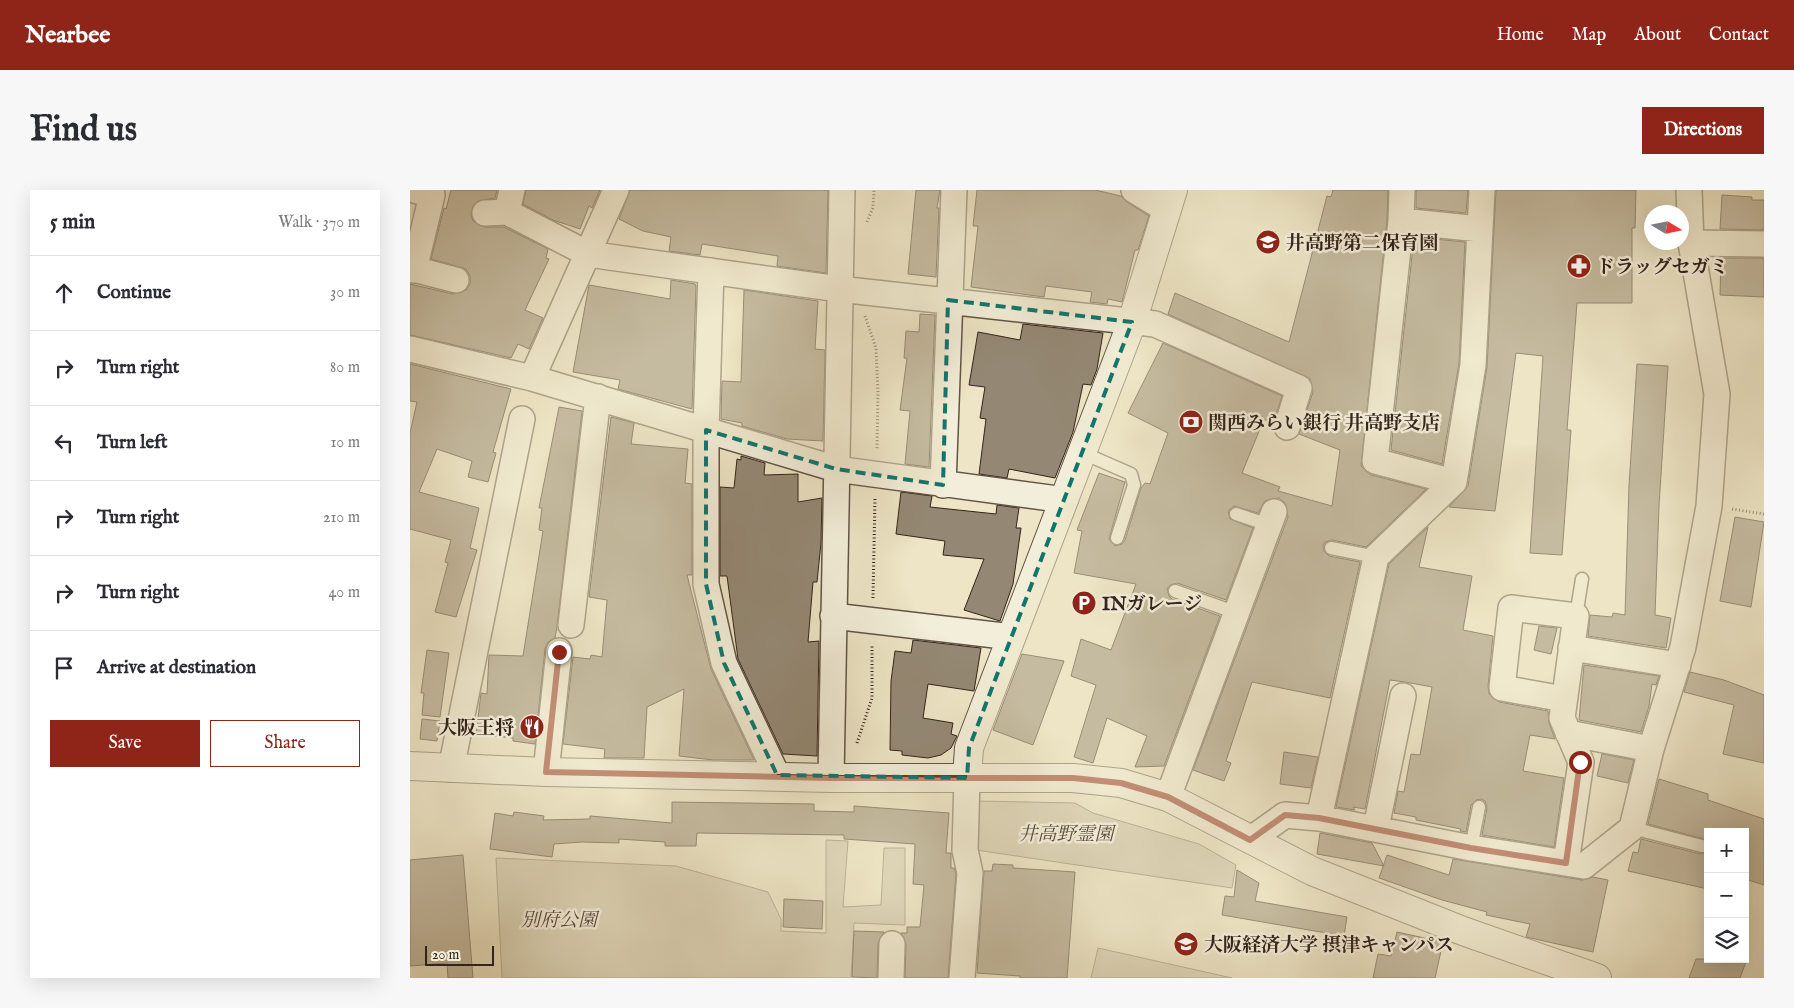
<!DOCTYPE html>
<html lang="en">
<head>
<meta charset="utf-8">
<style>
	:root { --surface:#fff; --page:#f7f7f7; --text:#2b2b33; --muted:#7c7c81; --line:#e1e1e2; --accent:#8f2418 }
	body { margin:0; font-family:"IM FELL English","Noto Serif JP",serif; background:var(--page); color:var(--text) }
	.controls { position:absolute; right:15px; bottom:15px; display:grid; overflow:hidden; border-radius:0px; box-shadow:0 5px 20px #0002 }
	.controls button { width:45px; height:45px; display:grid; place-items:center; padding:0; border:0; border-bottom:1px solid var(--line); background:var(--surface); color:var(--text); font:25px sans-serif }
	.compass { position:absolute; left:1234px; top:15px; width:45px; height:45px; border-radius:50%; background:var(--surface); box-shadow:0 5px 20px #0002; rotate:100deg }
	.scale { position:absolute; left:15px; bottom:12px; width:69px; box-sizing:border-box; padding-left:5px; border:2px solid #33231c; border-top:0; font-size:14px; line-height:18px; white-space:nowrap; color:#33231c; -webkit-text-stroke:4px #f3eed9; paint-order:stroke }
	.stop { position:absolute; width:15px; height:15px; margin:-11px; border:4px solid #8f2418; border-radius:50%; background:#fff }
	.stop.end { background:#8f2418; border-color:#fff; box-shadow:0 1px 5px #0008 }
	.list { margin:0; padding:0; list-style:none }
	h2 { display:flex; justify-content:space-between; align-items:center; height:65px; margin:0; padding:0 20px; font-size:21px }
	h2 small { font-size:16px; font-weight:400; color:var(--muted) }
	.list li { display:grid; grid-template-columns:32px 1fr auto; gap:15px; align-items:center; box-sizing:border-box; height:75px; padding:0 20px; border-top:1px solid var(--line) }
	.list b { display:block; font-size:19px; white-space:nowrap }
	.list em { font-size:16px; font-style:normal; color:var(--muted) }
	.actions { display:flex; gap:10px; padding:15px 20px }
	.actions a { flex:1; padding:11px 0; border:1px solid var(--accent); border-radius:0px; text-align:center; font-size:18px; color:var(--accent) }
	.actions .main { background:var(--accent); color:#fff }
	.icon { flex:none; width:28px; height:28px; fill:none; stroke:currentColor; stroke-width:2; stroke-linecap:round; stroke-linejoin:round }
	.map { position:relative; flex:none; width:1354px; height:788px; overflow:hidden; border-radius:0px }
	header { display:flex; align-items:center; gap:30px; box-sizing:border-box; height:70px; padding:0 25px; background:var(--accent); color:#fff }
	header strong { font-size:24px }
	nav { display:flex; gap:28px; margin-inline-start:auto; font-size:18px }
	.intro { display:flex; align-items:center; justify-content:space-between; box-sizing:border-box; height:120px; padding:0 30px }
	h1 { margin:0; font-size:35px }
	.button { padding:12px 22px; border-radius:0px; background:var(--accent); color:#fff; font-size:18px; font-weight:700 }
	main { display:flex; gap:30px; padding:0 30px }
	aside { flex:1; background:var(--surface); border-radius:0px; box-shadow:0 5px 20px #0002 }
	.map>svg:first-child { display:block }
	.green { fill:#cdc4a8; stroke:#807462 }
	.building { fill:#948874; stroke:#33231c }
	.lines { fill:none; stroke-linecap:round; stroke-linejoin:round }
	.service-casing { stroke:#625446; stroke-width:15 }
	.minor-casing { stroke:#625446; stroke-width:28 }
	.tertiary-casing { stroke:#625446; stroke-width:30 }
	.path { stroke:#33231c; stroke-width:3; stroke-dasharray:1 2.5; stroke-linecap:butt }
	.service { stroke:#f3eed9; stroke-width:12 }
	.minor { stroke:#f3eed9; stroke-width:25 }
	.tertiary { stroke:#f3eed9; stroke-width:28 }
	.route { stroke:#8f2418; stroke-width:6 }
	.marked { fill:none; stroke:#0f766e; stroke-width:4; stroke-dasharray:10 6; stroke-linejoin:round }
	.labels { text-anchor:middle; stroke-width:5; stroke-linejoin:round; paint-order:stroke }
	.poi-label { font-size:19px; font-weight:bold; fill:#33231c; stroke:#f3eed9; text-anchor:start }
	.park-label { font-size:19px; font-style:italic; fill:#5a4b3f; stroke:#f3eed9 }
</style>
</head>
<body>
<header>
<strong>Nearbee</strong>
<nav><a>Home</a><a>Map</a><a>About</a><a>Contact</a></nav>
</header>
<div class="intro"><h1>Find us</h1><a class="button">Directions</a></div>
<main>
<aside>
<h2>5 min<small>Walk · 370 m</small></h2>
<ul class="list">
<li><svg class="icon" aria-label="ahead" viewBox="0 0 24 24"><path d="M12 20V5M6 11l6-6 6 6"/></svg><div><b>Continue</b></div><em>30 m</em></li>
<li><svg class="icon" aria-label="right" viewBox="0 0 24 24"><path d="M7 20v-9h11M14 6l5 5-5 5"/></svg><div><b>Turn right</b></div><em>80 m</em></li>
<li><svg class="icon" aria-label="left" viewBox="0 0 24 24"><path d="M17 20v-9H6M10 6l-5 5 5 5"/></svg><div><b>Turn left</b></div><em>10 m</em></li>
<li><svg class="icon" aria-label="right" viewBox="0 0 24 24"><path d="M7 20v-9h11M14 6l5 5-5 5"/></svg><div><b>Turn right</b></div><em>210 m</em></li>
<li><svg class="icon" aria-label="right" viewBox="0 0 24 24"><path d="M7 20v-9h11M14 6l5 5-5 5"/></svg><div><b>Turn right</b></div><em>40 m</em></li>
<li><svg class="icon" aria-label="arrive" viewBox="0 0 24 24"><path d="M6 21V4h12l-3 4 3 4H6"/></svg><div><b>Arrive at destination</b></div></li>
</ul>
<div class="actions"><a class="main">Save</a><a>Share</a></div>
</aside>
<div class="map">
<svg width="1354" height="788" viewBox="0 0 1354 788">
	<rect width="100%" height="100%" fill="#ede5c5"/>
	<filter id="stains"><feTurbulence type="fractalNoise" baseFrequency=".004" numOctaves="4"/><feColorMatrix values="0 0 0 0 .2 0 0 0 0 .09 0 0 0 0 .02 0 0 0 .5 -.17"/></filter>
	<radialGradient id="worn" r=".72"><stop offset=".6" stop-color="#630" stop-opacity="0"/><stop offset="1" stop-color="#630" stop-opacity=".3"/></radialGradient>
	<path class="green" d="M567,611L665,613L683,623L789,654L826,675L822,698L566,660Z
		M416,650L438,651L433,717L471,715L474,658H495V735L444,733L441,788H92L86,668L266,676L358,702L371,729V741L416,743Z
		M688,758L822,788H681Z"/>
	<path class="building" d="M41,0H87L85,8L68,11L63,16L61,24L63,31L75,37H94L138,59L136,68L139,69L115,120L133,128L119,159L108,154L101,168L0,145V94L43,104L56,100L60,94V86L56,79L21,69L34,18L36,19Z
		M116,0H190L182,18L179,16L170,39L143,30L113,14Z
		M220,0H418L416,83L367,76L368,66L292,54L290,65L259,61L261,47L233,41L209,29Z
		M506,0H530L527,18H529L526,87L498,84Z
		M567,0H685L711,6L717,12L739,26L728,60H725L712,112L698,109L697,114L680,112L682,102L636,96L634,107L561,97L568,36H563Z
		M923,0H978L977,30L951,276L961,285L1016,299L956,357L922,350L915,352L913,356L914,361L919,366L950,372L920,508L842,492L816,571L821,573L814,591L783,580L878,327L875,313L869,308L855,311L848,323L824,316L818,321L820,329L843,338L816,410L767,393L760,395L757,399L759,406L762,409L810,426L754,576L725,577L737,546L697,528L683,573L664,567L686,495L661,486L671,449L701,460L726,394L664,383L672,341L667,340L689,283L715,292L699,349L705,356L712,354L715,350L731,298L735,293L740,294L758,243L718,223L753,153L872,206L863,234L854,229L832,283L870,297L868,301L922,316L930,260L889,244L903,202L900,189L758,124L765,103L879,152L917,6L921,7Z
		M1006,0H1058L1056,23L1006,18Z
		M1086,0H1226L1225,38H1222V113H1167L1157,240H1161L1152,365L1120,363L1133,166L1106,163L1085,321L1039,317L1058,296L1077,177Z
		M1312,5L1342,7V10H1354V40L1310,39Z
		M1004,47L1055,52L1049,173L1032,274L981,260Z
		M1311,68H1354V107L1310,105Z
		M261,90L285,94L286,96L282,219L208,199L210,190L163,182L179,95L260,109Z
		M334,100L408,111L405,159L415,160L413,251L377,249L332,236V233L311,229L312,191L331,192Z
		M510,124L525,125L519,277L495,274L500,221L490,220L497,168H494L496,141L509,142Z
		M613,134L693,143L687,179L681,195L673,194L663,242L645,288L599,279L597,288L569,284L576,229L570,228L575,197L559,195L568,142L610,150Z
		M0,174L101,199L83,262L86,263L78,292L58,287L62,271L27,259L9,302L69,318L60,358L67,360L46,427L25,422L38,373L35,372L41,350L0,339V243L7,212L0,211Z
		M1227,174L1258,176L1249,316L1245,425L1261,428L1256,458L1178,446L1180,425L1202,427L1203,423L1215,425L1219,295Z
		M149,217L172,221L147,437L145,448L138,452L135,459L125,554L103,551V548L66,544L71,503L77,504L79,465L113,466L133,341L129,340L132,318H129Z
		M201,227L224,233L221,254L278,259L275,293L282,294V385H277L301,479L344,570H303L269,566L274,499L237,517L234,568H194L195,559L153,554L163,467L180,469L181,465L192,467L197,410L179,407Z
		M331,266L355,273L354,285L388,284V312L412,308L411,353L407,392H403L398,452L409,451L407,566L373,564L328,469L317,386H310V297L324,298L327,269L331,270Z
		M491,302L522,306L520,317L586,324L587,315L609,318L606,338H611L603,394L590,431L554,420L574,369L533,365L535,351L486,344Z
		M1325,327L1354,332L1341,417L1310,411Z
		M1018,337L1009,377L1062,386L1053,440L1083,446L1078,496L1079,504L1089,512L1138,521L1139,533L1145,549L1120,545L1113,581L1154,588L1144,657L1072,645L1077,618L1075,611L1071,609L1066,610L1061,615L1056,642L1050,641L1051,639L1006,630V627L984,623L988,601L994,602L1001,564L1010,565L1022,497L995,492L980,490L955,619L943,617L945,620L926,617L979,374Z
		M1129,436L1147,438L1141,464L1124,460Z
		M503,450L571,458L564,501L518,494L513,528L543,533L541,544L547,546L541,558L531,565L518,568L492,565V561L480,560L481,491L485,461L501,463Z
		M17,460L39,463L30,527L12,525L14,503H11Z
		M612,464L654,471L623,555L583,540Z
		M1174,475L1249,486L1246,495L1242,494L1239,516L1231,542L1169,530Z
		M1280,482L1314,490L1354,505V573L1313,564L1324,515L1274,502Z
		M12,529L30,531L27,551L10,549Z
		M874,562L908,567L901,598L870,594Z
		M1192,564L1224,570L1218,593L1187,586Z
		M1249,589L1298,604V610L1354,629V695L1335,689V642H1298V650L1238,634Z
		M262,612L404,614V621L444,622V616L539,623L536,663H541V678H544L546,684L538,788H495L496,754L491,743H497V737H510L514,695L503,694L505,654L434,649V645L287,643L286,656H255V652L209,649V653L172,652L144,654L142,667L80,659L85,623L103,626L104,622L134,626L133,630L180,629V626L262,633Z
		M910,643L962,653L974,676L907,664Z
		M1231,649L1290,664L1298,662V699L1218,681L1223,662L1228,663Z
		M53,665L63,788H38L37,773L0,776V670Z
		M977,665L1039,685L1043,669L1172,690L1183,687L1198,690L1183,762L1116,747L1120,734L1076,725L1077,722L1032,710L969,688Z
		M583,674L603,675V678L665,682L657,788H610V786L567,783L574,681H582Z
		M827,680L849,693L845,711L937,727L934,746L812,725L815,706L824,707Z
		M374,709L413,711L412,739L373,737Z
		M444,741L474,742L468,754L467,788L442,787Z
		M987,742L1033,752L1025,788H963L968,764L981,766Z
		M1286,769H1337L1330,788H1279Z"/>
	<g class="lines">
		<defs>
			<path id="service" d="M673,263L721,284L724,295L707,348
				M826,324L859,335
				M921,358L966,367
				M765,401L827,423
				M1166,426L1172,389
				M1222,638L1292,656
				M1061,658L1069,617"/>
			<path id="minor" d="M4,0L22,5L4,80
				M724,0L757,20
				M992,0L991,31L965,271L1044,292
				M97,22L102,0
				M75,23L97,22L178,64L429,99L745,134L889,198L877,237
				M991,31L1070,39
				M1281,53L1354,54
				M0,78L46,90
				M301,81L296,240V394L314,473L367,585
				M0,159L122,188L426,279L655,310
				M122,188L206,0
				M533,295L544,0
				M423,426L602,447
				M161,435L188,207
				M1161,458L1268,475
				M1154,509L1092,498L1101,418L1166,426L1152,528L1171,572L1156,673
				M1158,543L1241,559
				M41,579L112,229
				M136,582L149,461
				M421,588L432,0
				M758,607L864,322
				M909,628L966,367L1044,292L1063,175L1072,0
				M966,638L993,506
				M840,650L875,625L909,628L1061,658L1174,676L1222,638L1241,559L1273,457L1299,316L1307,204L1281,53L1279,0
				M481,788L482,754
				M552,788L560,683L555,660L557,588"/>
			<path id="tertiary" d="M0,576L136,582L421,588H663L711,593L758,607L902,681L1053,741L1187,788
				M557,588L559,558L722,132L763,0"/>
		</defs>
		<use href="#service" class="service-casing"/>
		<use href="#minor" class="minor-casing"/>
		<use href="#tertiary" class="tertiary-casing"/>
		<path class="path" d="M457,32L463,18L464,0
			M455,126L466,158L468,203L467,260
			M1322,319L1354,324
			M463,408L465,307
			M447,553L462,508V454"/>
		<use href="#service" class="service"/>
		<use href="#minor" class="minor"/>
		<use href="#tertiary" class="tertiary"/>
	</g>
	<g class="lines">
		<path class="route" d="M149,462L136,582L421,588H663L711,593L758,607L840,650L875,625L909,628L1061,658L1156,673L1170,572"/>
	</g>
	<path d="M0 0H1354V788H0ZM538,110L722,132L559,558L557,588L367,585L314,473L296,394V240L426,279L533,295Z" fill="#ede5c5" fill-opacity=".55" fill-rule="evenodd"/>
	<path class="marked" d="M538,110L722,132L559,558L557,588L367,585L314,473L296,394V240L426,279L533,295Z"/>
	<defs>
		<symbol id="school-disc" viewBox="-11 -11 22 22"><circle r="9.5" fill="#8f2418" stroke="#f3eed9"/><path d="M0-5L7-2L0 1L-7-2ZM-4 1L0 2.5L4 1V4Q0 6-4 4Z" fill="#fff"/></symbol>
		<symbol id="pharmacy-disc" viewBox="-11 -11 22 22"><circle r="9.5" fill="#8f2418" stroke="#f3eed9"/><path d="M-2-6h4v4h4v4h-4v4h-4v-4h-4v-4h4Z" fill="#fff"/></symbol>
		<symbol id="bank-disc" viewBox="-11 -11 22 22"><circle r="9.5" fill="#8f2418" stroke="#f3eed9"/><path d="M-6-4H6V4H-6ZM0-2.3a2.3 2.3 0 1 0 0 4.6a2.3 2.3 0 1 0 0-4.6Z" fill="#fff"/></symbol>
		<symbol id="parking-disc" viewBox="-11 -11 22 22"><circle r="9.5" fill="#8f2418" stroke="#f3eed9"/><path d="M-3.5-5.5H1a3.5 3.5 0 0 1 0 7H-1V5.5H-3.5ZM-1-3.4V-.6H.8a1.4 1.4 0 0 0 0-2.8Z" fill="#fff"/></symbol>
		<symbol id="restaurant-disc" viewBox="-11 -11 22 22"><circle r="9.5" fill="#8f2418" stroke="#f3eed9"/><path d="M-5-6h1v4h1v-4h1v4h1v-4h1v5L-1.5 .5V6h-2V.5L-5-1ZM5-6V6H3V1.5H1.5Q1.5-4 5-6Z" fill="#fff"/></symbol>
		<symbol id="university-disc" viewBox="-11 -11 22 22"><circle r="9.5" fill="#8f2418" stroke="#f3eed9"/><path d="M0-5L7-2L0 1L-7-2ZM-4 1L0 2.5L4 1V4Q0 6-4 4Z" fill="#fff"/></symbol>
	</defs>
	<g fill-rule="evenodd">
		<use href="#school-disc" x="844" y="38" width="28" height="28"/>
		<use href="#pharmacy-disc" x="1155" y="62" width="28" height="28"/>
		<use href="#bank-disc" x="767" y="218" width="28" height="28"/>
		<use href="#parking-disc" x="660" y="399" width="28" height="28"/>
		<use href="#restaurant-disc" x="108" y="523" width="28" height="28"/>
		<use href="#university-disc" x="762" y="740" width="28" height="28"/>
	</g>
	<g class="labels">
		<g class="poi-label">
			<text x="876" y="59">井高野第二保育園</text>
			<text x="1186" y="83">ドラッグセガミ</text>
			<text x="798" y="239">関西みらい銀行 井高野支店</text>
			<text x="692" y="420">INガレージ</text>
			<text x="104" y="544" text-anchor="end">大阪王将</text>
			<text x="794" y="761">大阪経済大学 摂津キャンパス</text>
		</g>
		<g class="park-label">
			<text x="656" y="650">井高野霊園</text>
			<text x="149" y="736">別府公園</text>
		</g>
	</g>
	<rect width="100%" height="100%" filter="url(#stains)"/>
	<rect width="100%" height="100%" fill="url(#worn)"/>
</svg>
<div class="controls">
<button>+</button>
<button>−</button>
<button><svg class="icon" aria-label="layers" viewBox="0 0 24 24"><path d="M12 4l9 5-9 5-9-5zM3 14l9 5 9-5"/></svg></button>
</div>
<svg class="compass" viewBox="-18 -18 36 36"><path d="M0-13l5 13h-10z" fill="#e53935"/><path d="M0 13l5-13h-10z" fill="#7c7c81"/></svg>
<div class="scale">20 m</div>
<div class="stop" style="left:1170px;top:572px"></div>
<div class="stop end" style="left:149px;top:462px"></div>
</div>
</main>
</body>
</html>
